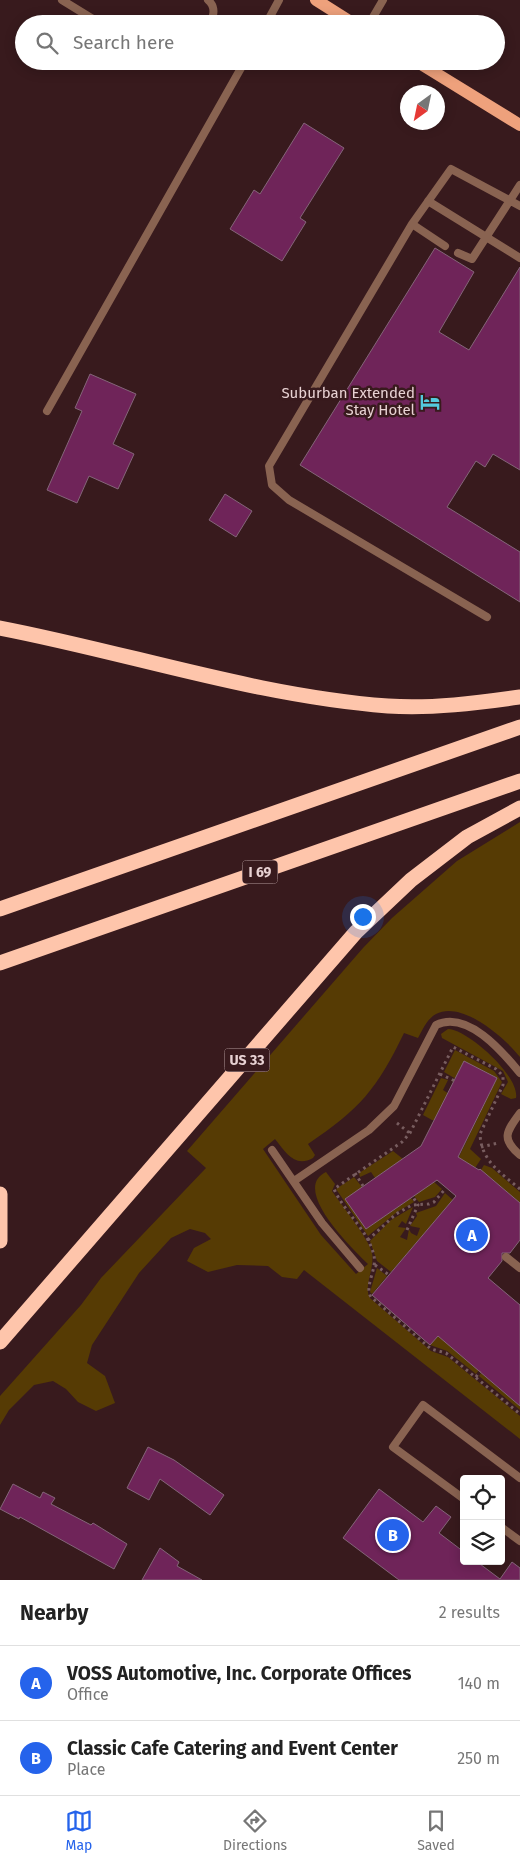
<!DOCTYPE html>
<html lang="en">
<head>
<meta charset="utf-8">
<style>
	:root { --surface:#fff; --page:#f6f6f6; --text:#222; --muted:#767676; --line:#e0e0e0; --accent:#2563eb }
	body { margin:0; font-family:"Fira Sans",sans-serif; background:var(--page); color:var(--text) }
	.controls { position:absolute; right:15px; bottom:15px; display:grid; overflow:hidden; border-radius:5px; box-shadow:0 2px 12px #0003 }
	.controls button { width:45px; height:45px; display:grid; place-items:center; padding:0; border:0; border-bottom:1px solid var(--line); background:var(--surface); color:var(--text); font:25px sans-serif }
	.compass { position:absolute; left:400px; top:85px; width:45px; height:45px; border-radius:50%; background:var(--surface); box-shadow:0 2px 12px #0003; rotate:213deg }
	.you { position:absolute; left:362px; top:916px; width:18px; height:18px; margin:-12px; border:4px solid #fff; border-radius:50%; background:#1a73e8; box-shadow:0 0 0 8px #1a73e833 }
	.badge { display:grid; place-items:center; width:32px; height:32px; border-radius:50%; background:var(--accent); color:#fff; font-size:16px; font-weight:700 }
	.pin { position:absolute; translate:-50% -50%; border:2px solid #fff; box-shadow:0 1px 5px #0006 }
	.list { margin:0; padding:0; list-style:none }
	h2 { display:flex; justify-content:space-between; align-items:center; height:65px; margin:0; padding:0 20px; font-size:21px }
	h2 small { font-size:16px; font-weight:400; color:var(--muted) }
	.list li { display:grid; grid-template-columns:32px 1fr auto; gap:15px; align-items:center; box-sizing:border-box; height:75px; padding:0 20px; border-top:1px solid var(--line) }
	.list b { display:block; font-size:19px; white-space:nowrap }
	.list p { margin:0; font-size:16px; white-space:nowrap; color:var(--muted) }
	.list em { font-size:16px; font-style:normal; color:var(--muted) }
	.icon { flex:none; width:28px; height:28px; fill:none; stroke:currentColor; stroke-width:2; stroke-linecap:round; stroke-linejoin:round }
	.map { position:relative; flex:none; width:520px; height:1580px; overflow:hidden }
	.search { position:absolute; background:var(--surface); box-shadow:0 2px 12px #0003; left:15px; right:15px; top:15px; height:55px; display:flex; align-items:center; gap:12px; box-sizing:border-box; padding:0 18px; border-radius:28px; color:var(--muted); font-size:19px }
	.sheet { height:215px; background:var(--surface) }
	nav { display:flex; justify-content:space-around; align-items:center; box-sizing:border-box; height:70px; border-top:1px solid var(--line); background:var(--surface); font-size:14px; color:var(--muted) }
	nav a { display:grid; justify-items:center; gap:2px }
	nav .on { color:var(--accent) }
	.map>svg:first-child { display:block }
	.green { fill:#563b04 }
	.building { fill:#6f2459; stroke:#846579 }
	.lines { fill:none; stroke-linecap:round; stroke-linejoin:round }
	.path { stroke:#785d5f; stroke-width:3; stroke-dasharray:2.5 4; stroke-linecap:butt }
	.lane { stroke:#896351; stroke-width:8 }
	.primary { stroke:#eea17c; stroke-width:12 }
	.highway { stroke:#fec5ab; stroke-width:15 }
	.labels { text-anchor:middle; stroke-width:5; stroke-linejoin:round; paint-order:stroke }
	.shield { fill:#381a1d; stroke:#b39b9c; stroke-width:1 }
	.shield-label { font-size:14px; font-weight:bold; fill:#e8d2d3 }
	.poi-label { font-size:15px; fill:#e8d2d3; stroke:#381a1d; text-anchor:end }
</style>
</head>
<body>
<div class="map">
<svg width="520" height="1580" viewBox="0 0 520 1580">
	<rect width="100%" height="100%" fill="#381a1d"/>
	<path class="green" d="M520,822V1057C505,1038 462,1000 436,1014C427,1019 423,1029 418,1038L404,1033C377,1089 360,1109 308,1144L315,1155L313,1158C295,1168 286,1153 275,1139L263,1149L321,1235L356,1274L368,1264C353,1249 290,1189 326,1172L335,1184L332,1191C342,1206 368,1237 372,1253C375,1268 363,1287 370,1298L431,1351L448,1357L520,1416V1439L304,1270L297,1279L282,1277L268,1266L237,1265L208,1272L187,1261L194,1248L211,1239L205,1233L190,1229L171,1238L139,1273L92,1345L87,1363L105,1376L115,1403L96,1411L78,1402L66,1389L53,1381L34,1385L9,1410L0,1425V1396L81,1305L101,1278L206,1168L187,1151L363,948L392,918L457,861Z
		M448,1029C467,1029 520,1076 516,1098L511,1099L501,1094L508,1082L503,1071L442,1038L441,1034Z
		M455,1050L494,1071L502,1082L470,1149L481,1159L475,1168L457,1161L497,1078L464,1061L456,1079L444,1072Z
		M441,1078L448,1080L443,1090L449,1094L435,1120H432L423,1115Z
		M393,1151L403,1159L375,1178L371,1172L360,1177L359,1173Z
		M484,1165L492,1168L520,1192V1203L481,1170Z
		M354,1177L362,1187L366,1229L411,1198L414,1202L397,1212L368,1236L336,1189Z
		M434,1182L442,1189L435,1197L419,1202L414,1196Z
		M445,1193L453,1200L391,1272L377,1261L370,1241L391,1220L413,1207L406,1224L402,1221L398,1227L406,1228L400,1237L407,1240L409,1229L411,1233L417,1236L420,1228L410,1226L417,1216L416,1213L436,1206Z
		M377,1268L387,1276L372,1294L370,1292Z
		M471,1298L479,1370L476,1374L447,1351L430,1345Z
		M481,1373L520,1406V1410L479,1376Z"/>
	<path class="building" d="M304,123L344,148L300,218L306,222L282,261L230,229L254,190L260,194Z
		M435,248L474,272L439,332L469,350L520,267V470L493,454L485,467L476,461L447,507L520,552V602L300,465Z
		M90,374L136,394L113,444L134,454L118,489L89,476L77,503L47,490L82,411L75,408Z
		M225,494L252,511L236,537L209,520Z
		M464,1061L497,1078L458,1157L479,1170L480,1169L520,1203V1240L510,1253H502V1261L488,1278L520,1305V1406L438,1336L430,1345L372,1295L456,1196L437,1180L366,1229L345,1199L421,1146Z
		M148,1447L174,1460L224,1495L210,1515L160,1479L149,1500L127,1488Z
		M13,1484L40,1498L43,1492L55,1498L51,1504L91,1525L93,1523L127,1544L114,1569L20,1517L19,1519L0,1509Z
		M379,1489L423,1522L436,1506L451,1517L439,1533L464,1552V1561H476L500,1579L512,1562L520,1568V1580H399L343,1538Z
		M160,1548L179,1562L177,1566L202,1580H142Z"/>
	<g class="lines">
		<path class="path" d="M440,1074L455,1081
			M397,1123L412,1135
			M481,1147L498,1143
			M355,1173L363,1186
			M520,1189C501,1173 481,1161 480,1134L503,1085V1076L496,1069L453,1047L410,1133L402,1142L334,1189C344,1212 369,1231 374,1256C377,1269 364,1287 371,1297L431,1349L446,1353L520,1414
			M407,1230L418,1205L413,1197
			M368,1240L396,1214L412,1205L429,1204L434,1202L446,1188
			M375,1265L389,1275
			M476,1377L480,1371"/>
		<path class="lane" d="M62,0L101,24
			M208,0C216,7 214,15 210,24
			M266,24L279,0
			M369,24L383,0
			M428,201L520,258
			M412,224L445,246
			M458,253L472,259L520,185
			M47,411L245,61
			M487,617L289,500L272,485L269,466L412,224L451,169L520,206
			M520,1113C506,1132 501,1139 520,1155
			M272,1150L322,1223L360,1268
			M294,1181L369,1130L394,1106L436,1025C467,1010 502,1051 520,1073
			M506,1257L520,1268
			M464,1499L393,1447L423,1405L520,1478
			M501,1527L520,1541"/>
		<path class="primary" d="M316,0L354,24
			M416,61L520,125"/>
		<path class="highway" d="M0,628C130,653 256,696 388,706C431,709 478,703 520,697
			M0,909L520,727
			M0,963L520,781
			M0,1194V1241
			M0,1342L356,932L411,880L467,837L520,808"/>
	</g>
	<defs>
		<symbol id="hotel-bare" viewBox="-9 -9 18 18"><path d="M-6-4.5h1.5V1H6V5H4.5V3h-9V5H-6ZM-4 0a1.8 1.8 0 1 1 3.6 0ZM.5 0V-2.5h3Q6-2.5 6 0Z" fill="#54cade" stroke="#381a1d" stroke-width="2.5" paint-order="stroke"/></symbol>
	</defs>
	<g fill-rule="evenodd">
		<use href="#hotel-bare" x="416" y="388" width="28" height="28"/>
	</g>
	<g class="labels">
		<g class="shield">
			<rect x="242.5" y="860.5" width="35" height="23" rx="4"/>
			<rect x="224.5" y="1048.5" width="45" height="23" rx="4"/>
		</g>
		<g class="shield-label">
			<text x="260" y="877">I 69</text>
			<text x="247" y="1065">US 33</text>
		</g>
		<g class="poi-label">
			<text x="415" y="398">Suburban Extended<tspan x="415" dy="17">Stay Hotel</tspan></text>
		</g>
	</g>
</svg>
<div class="controls">
<button><svg class="icon" aria-label="locate" viewBox="0 0 24 24"><circle cx="12" cy="12" r="6"/><path d="M12 2v4M12 18v4M2 12h4M18 12h4"/></svg></button>
<button><svg class="icon" aria-label="layers" viewBox="0 0 24 24"><path d="M12 4l9 5-9 5-9-5zM3 14l9 5 9-5"/></svg></button>
</div>
<svg class="compass" viewBox="-18 -18 36 36"><path d="M0-13l5 13h-10z" fill="#e53935"/><path d="M0 13l5-13h-10z" fill="#767676"/></svg>
<div class="you"></div>
<div class="pin badge" style="left:472px;top:1235px">A</div>
<div class="pin badge" style="left:393px;top:1535px">B</div>
<div class="search"><svg class="icon" aria-label="search" viewBox="0 0 24 24"><circle cx="10" cy="10" r="6"/><path d="M15 15l6 6"/></svg>Search here</div>
</div>
<section class="sheet">
<h2>Nearby<small>2 results</small></h2>
<ul class="list">
<li><span class="badge">A</span><div><b>VOSS Automotive, Inc. Corporate Offices</b><p>Office</p></div><em>140 m</em></li>
<li><span class="badge">B</span><div><b>Classic Cafe Catering and Event Center</b><p>Place</p></div><em>250 m</em></li>
</ul>
</section>
<nav>
<a class="on"><svg class="icon" aria-label="map" viewBox="0 0 24 24"><path d="M3 6l6-2 6 2 6-2v14l-6 2-6-2-6 2zM9 4v14M15 6v14"/></svg>Map</a>
<a><svg class="icon" aria-label="directions" viewBox="0 0 24 24"><path d="M12 3l9 9-9 9-9-9zM9 14v-3h6M13 9l2 2-2 2"/></svg>Directions</a>
<a><svg class="icon" aria-label="saved" viewBox="0 0 24 24"><path d="M7 4h10v16l-5-4-5 4z"/></svg>Saved</a>
</nav>
</body>
</html>
